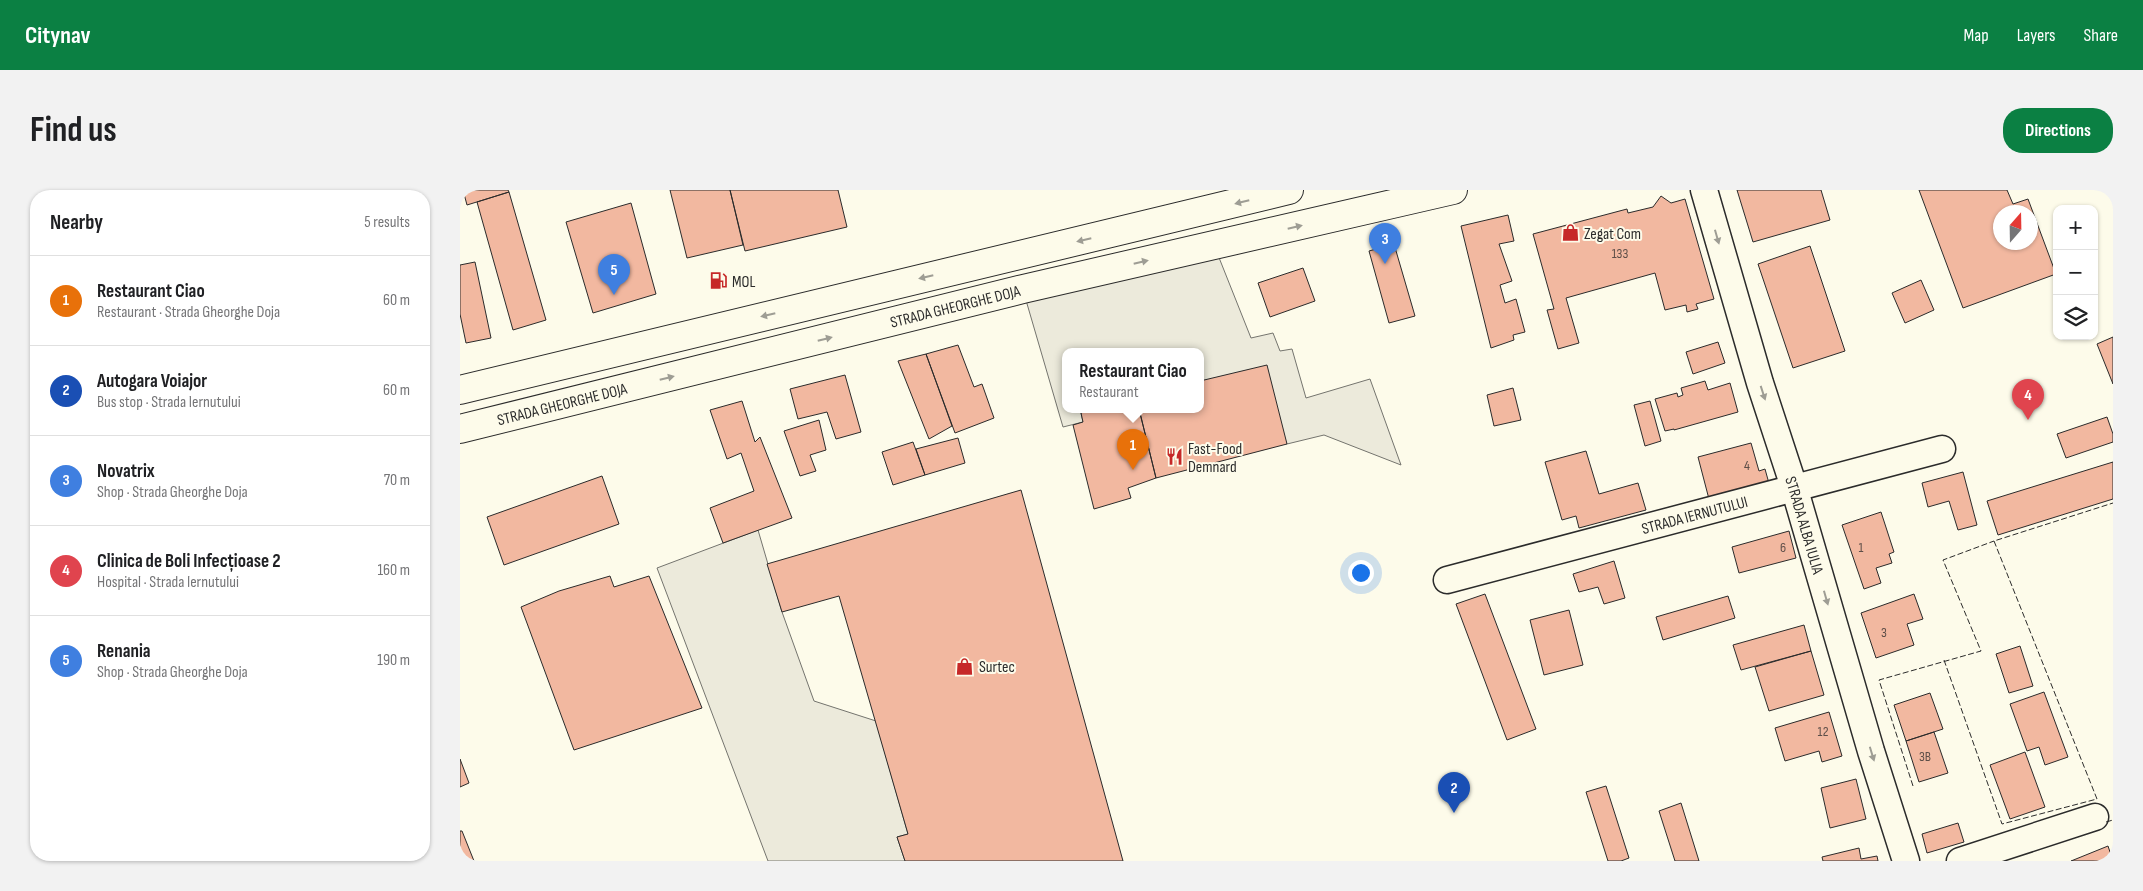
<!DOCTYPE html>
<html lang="en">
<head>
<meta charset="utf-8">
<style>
	:root { --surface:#fff; --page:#f2f2f2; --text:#202124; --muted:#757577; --line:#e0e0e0; --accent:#0b8043 }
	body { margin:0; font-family:"Sofia Sans Condensed",sans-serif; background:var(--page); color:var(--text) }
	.controls { position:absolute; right:15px; top:15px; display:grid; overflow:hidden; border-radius:10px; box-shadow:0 1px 4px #0004 }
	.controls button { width:45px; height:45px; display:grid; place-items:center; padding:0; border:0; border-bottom:1px solid var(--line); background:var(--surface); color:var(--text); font:25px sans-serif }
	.compass { position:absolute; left:1533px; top:15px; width:45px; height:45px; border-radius:50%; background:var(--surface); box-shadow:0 1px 4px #0004; rotate:20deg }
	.you { position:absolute; left:900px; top:382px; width:18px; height:18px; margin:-12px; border:4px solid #fff; border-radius:50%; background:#1a73e8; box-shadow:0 0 0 8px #1a73e833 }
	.badge { display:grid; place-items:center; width:32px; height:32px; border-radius:50%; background:var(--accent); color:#fff; font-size:16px; font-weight:700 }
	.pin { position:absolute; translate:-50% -41px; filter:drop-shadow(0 1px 2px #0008) }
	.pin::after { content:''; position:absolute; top:26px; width:18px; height:15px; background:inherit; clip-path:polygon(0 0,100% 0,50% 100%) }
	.popup { position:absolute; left:602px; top:158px; width:142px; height:65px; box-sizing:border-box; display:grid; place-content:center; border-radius:10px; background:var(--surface); filter:drop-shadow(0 1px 4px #0005); font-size:16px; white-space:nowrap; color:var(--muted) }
	.popup b { font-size:19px; color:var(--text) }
	.popup::after { content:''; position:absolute; left:50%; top:100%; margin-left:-10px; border:10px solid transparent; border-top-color:var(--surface) }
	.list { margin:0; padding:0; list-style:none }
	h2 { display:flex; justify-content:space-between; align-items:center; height:65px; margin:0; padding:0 20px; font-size:21px }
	h2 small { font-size:16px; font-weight:400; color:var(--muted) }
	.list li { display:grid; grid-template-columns:32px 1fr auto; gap:15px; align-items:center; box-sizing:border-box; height:90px; padding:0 20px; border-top:1px solid var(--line) }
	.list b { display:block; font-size:19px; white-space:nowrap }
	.list p { margin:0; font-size:16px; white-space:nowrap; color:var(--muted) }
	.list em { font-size:16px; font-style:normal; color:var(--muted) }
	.icon { flex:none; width:28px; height:28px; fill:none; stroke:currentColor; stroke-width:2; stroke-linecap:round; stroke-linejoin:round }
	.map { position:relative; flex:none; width:1653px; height:671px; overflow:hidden; border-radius:20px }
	header { display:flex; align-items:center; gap:30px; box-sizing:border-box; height:70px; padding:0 25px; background:var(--accent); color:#fff }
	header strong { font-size:24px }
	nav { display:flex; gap:28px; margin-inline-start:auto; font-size:18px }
	.intro { display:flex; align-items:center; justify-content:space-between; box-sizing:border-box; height:120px; padding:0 30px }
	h1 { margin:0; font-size:35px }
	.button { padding:12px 22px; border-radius:20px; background:var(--accent); color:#fff; font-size:18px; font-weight:700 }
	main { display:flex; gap:30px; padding:0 30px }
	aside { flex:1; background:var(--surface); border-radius:20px; box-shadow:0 1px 4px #0004 }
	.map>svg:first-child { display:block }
	.parking { fill:#eceadb; stroke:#74746e }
	.building { fill:#f2b8a0; stroke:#2b2b2b; fill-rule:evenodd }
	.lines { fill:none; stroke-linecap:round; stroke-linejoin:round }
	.street-casing { stroke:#2b2b2b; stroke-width:29 }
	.primary-casing { stroke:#2b2b2b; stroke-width:30 }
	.street { stroke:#fdfbea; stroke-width:26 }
	.primary { stroke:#fdfbea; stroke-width:28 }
	.fence { stroke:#2b2b2b; stroke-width:1; stroke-dasharray:6 2.5; stroke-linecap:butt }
	.oneway { fill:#9e9d94 }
	.labels { text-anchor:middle; stroke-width:4; stroke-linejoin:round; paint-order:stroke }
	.number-label { font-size:14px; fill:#5d4e48 }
	.poi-label { font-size:16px; fill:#2b2b2b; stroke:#fdfbea; text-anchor:start }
	.street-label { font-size:16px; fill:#2b2b2b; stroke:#fdfbea }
</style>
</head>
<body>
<header>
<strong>Citynav</strong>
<nav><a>Map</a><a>Layers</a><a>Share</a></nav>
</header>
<div class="intro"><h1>Find us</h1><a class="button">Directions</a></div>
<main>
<aside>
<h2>Nearby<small>5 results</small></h2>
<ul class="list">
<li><span class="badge" style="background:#e8710a">1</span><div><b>Restaurant Ciao</b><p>Restaurant · Strada Gheorghe Doja</p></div><em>60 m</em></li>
<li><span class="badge" style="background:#1a4fb4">2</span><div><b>Autogara Voiajor</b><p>Bus stop · Strada Iernutului</p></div><em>60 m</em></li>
<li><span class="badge" style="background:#3f7fe0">3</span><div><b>Novatrix</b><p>Shop · Strada Gheorghe Doja</p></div><em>70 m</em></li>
<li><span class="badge" style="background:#e0444e">4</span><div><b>Clinica de Boli Infecțioase 2</b><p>Hospital · Strada Iernutului</p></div><em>160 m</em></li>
<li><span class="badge" style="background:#3f7fe0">5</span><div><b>Renania</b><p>Shop · Strada Gheorghe Doja</p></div><em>190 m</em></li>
</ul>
</aside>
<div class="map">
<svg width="1653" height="671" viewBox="0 0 1653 671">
	<rect width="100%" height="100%" fill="#fdfbea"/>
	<path class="parking" d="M754,55L791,148L813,143L820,161L832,159L846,208L910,189L941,275L864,245L827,254L741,191L740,161H606V219H634L621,223L623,232L603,237L563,100Z
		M298,340L322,422L354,511L416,531L448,644L437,647L445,671H308L197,378Z"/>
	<path class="building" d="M3,0H48L49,2L7,15Z
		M210,0H270L283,55L227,68Z
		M270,0H378L387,37L285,61Z
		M1277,0H1361L1370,30L1293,52Z
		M1459,0H1547L1553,14L1568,9L1596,84L1503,118ZM1540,22H1570V52H1540Z
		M49,2L86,130L53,140L17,12Z
		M1201,6L1211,13L1225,9L1254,109L1236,114L1238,119L1227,122L1226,115L1205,120L1195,83L1106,108L1119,153L1098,159L1087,120L1094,119L1073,44L1167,19L1168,23L1193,17Z
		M171,13L196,104L133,123L106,32Z
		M1048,25L1054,51L1039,54L1052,91L1040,95L1045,113L1056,109L1065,142L1053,145L1054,150L1031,158L1001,36Z
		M934,54L955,126L929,133L909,61Z
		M1350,56L1385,161L1333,178L1298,74Z
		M15,72L31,148L6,153L0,124V75Z
		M843,78L855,111L810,127L798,93Z
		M1461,90L1474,120L1445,133L1432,103Z
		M1653,147V194L1637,154Z
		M1258,152L1265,173L1233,184L1226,162Z
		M498,155L514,197L522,194L534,228L495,243L466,164Z
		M466,164L492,236L469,249L438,171Z
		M807,175L827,254L696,288L679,219H740V191Z
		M385,185L401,242L376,249L367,222L338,229L330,199Z
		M1245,191L1248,200L1270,193L1278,222L1214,240V239L1205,241L1195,209L1217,203L1218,207L1223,205L1221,198Z
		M1053,198L1061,230L1034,236L1027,205Z
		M282,211L295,252L300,247L332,328L263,353L250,318L294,301L281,263L267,269L250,220Z
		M1190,211L1201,251L1185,256L1174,215Z
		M634,219H679L696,288L668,298L671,308L634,319L613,235L623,232L621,223Z
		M1647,227L1653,244V252L1606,268L1597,244Z
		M359,230L366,260L350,265L356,281L340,286L324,241Z
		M498,248L505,273L465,285L456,259Z
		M453,252L465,285L433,295L422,262Z
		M1291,253L1299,281L1305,279L1310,297L1250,313L1238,267Z
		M1126,261L1139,304L1178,293L1186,320L1119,338L1116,326L1102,330L1085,272Z
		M1653,272V309L1538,345L1527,311Z
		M1503,282L1517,335L1498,340L1489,311L1468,317L1462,293Z
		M142,286L159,334L44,375L27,327Z
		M561,300L663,671H445L437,647L448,644L379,406L322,422L307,374Z
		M1421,322L1434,362L1429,364L1432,373L1416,378L1421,393L1404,399L1382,335Z
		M1329,341L1336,368L1279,383L1272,357Z
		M1154,371L1165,408L1144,414L1138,397L1119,402L1113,384Z
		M150,386L154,397L189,386L242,518L114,560L61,417L99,401Z
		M1025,404L1076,539L1047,550L996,414Z
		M1454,404L1463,429L1447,434L1454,455L1416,468L1401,423Z
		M1268,406L1275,428L1203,450L1196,427Z
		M1109,420L1123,475L1084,485L1070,430Z
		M1344,435L1351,461L1281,480L1273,455Z
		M1560,456L1573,496L1549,503L1536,464Z
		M1351,461L1364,505L1309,521L1295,477Z
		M1584,502L1608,567L1585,575L1579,557L1567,561L1550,514Z
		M1470,503L1483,539L1446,551L1434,515Z
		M1369,522L1382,566L1362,572L1359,561L1325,571L1315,538Z
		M1474,542L1488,583L1459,592L1446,551Z
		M1565,562L1585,617L1550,629L1530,575Z
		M0,569L9,593L0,597Z
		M1396,589L1406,629L1370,638L1361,598Z
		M1146,596L1169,668L1161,671H1148L1126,602Z
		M1221,613L1239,671H1215L1199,621Z
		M1498,633L1504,652L1467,663L1462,644Z
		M0,641H2L14,671H0Z
		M1648,656L1653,671H1611Z
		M1399,658L1401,669L1417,666L1418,671H1363L1362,667Z"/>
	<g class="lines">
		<defs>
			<g id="street">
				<path id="s1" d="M1244,0L1300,193L1334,297L1411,561L1446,671"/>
				<path id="s2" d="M987,390L1482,259"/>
				<path d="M1500,671L1635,627"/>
			</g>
			<g id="primary">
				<path d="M0,200L829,0"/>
				<path id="s3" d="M0,239L563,99L993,0"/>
			</g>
		</defs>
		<use href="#street" class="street-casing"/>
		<use href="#primary" class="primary-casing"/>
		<use href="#street" class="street"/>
		<use href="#primary" class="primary"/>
		<path class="fence" d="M1484,470L1542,634L1637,609L1534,351L1653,313
			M1453,596L1419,490L1521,461L1483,370L1534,351
			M1646,632L1653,630"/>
	</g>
	<defs><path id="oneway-solid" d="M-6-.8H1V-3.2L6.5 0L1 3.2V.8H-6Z" transform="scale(1.25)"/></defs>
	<g class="oneway">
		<use href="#oneway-solid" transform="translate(782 12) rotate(166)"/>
		<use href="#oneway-solid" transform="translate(835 37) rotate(-13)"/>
		<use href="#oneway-solid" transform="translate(1257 47) rotate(74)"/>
		<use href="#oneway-solid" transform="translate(624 50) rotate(167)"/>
		<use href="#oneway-solid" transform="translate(681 72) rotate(-13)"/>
		<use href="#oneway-solid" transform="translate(466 87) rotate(167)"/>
		<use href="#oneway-solid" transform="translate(308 125) rotate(167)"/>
		<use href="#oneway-solid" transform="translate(365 149) rotate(-14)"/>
		<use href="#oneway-solid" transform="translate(207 188) rotate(-14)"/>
		<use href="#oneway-solid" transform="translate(1303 203) rotate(72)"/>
		<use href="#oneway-solid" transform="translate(1366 408) rotate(74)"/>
		<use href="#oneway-solid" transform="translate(1412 564) rotate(73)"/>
	</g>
	<defs>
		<symbol id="shop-bare" viewBox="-9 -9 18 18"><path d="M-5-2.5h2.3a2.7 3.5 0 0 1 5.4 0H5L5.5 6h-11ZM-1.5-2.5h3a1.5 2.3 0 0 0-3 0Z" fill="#c62828" stroke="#fdfbea" stroke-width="2.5" paint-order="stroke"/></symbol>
		<symbol id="fuel-bare" viewBox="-9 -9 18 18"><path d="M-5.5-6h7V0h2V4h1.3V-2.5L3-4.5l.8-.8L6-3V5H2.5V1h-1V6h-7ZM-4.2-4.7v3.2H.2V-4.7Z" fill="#c62828" stroke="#fdfbea" stroke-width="2.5" paint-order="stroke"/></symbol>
		<symbol id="restaurant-bare" viewBox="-9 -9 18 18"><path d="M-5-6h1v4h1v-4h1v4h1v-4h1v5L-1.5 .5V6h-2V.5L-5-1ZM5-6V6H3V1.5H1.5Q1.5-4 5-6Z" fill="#c62828" stroke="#fdfbea" stroke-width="2.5" paint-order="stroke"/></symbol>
	</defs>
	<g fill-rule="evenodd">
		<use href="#shop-bare" x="1098" y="30" width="25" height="25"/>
		<use href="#fuel-bare" x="246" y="78" width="25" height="25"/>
		<use href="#restaurant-bare" x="702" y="254" width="25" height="25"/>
		<use href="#shop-bare" x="492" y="464" width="25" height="25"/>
	</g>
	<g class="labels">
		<g class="number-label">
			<text x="1160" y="68">133</text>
			<text x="1287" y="280">4</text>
			<text x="1323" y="362">6</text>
			<text x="1401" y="362">1</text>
			<text x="1424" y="447">3</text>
			<text x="1363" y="546">12</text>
			<text x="1465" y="571">3B</text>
		</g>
		<g class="poi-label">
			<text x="1124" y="49">Zegat Com</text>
			<text x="272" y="97">MOL</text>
			<text x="728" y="264">Fast-Food<tspan x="728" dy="18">Demnard</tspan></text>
			<text x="519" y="482">Surtec</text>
		</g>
		<g class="street-label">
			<text dy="6" stroke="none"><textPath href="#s3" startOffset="510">STRADA GHEORGHE DOJA</textPath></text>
			<text dy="6" stroke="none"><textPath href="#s3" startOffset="105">STRADA GHEORGHE DOJA</textPath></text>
			<text dy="6" stroke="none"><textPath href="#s2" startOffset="256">STRADA IERNUTULUI</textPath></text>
			<text dy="6" stroke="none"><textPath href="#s1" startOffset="350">STRADA ALBA IULIA</textPath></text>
		</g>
	</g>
</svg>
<div class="controls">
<button>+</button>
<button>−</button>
<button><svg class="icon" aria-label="layers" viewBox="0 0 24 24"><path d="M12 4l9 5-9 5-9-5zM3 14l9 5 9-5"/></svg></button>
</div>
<svg class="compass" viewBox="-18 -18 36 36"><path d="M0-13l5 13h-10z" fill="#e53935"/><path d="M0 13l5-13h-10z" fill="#757577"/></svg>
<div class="you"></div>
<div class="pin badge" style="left:673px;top:280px;background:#e8710a">1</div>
<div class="popup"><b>Restaurant Ciao</b>Restaurant</div>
<div class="pin badge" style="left:994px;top:623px;background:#1a4fb4">2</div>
<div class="pin badge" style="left:925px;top:74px;background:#3f7fe0">3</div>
<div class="pin badge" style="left:1568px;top:230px;background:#e0444e">4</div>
<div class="pin badge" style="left:154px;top:105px;background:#3f7fe0">5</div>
</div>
</main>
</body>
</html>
